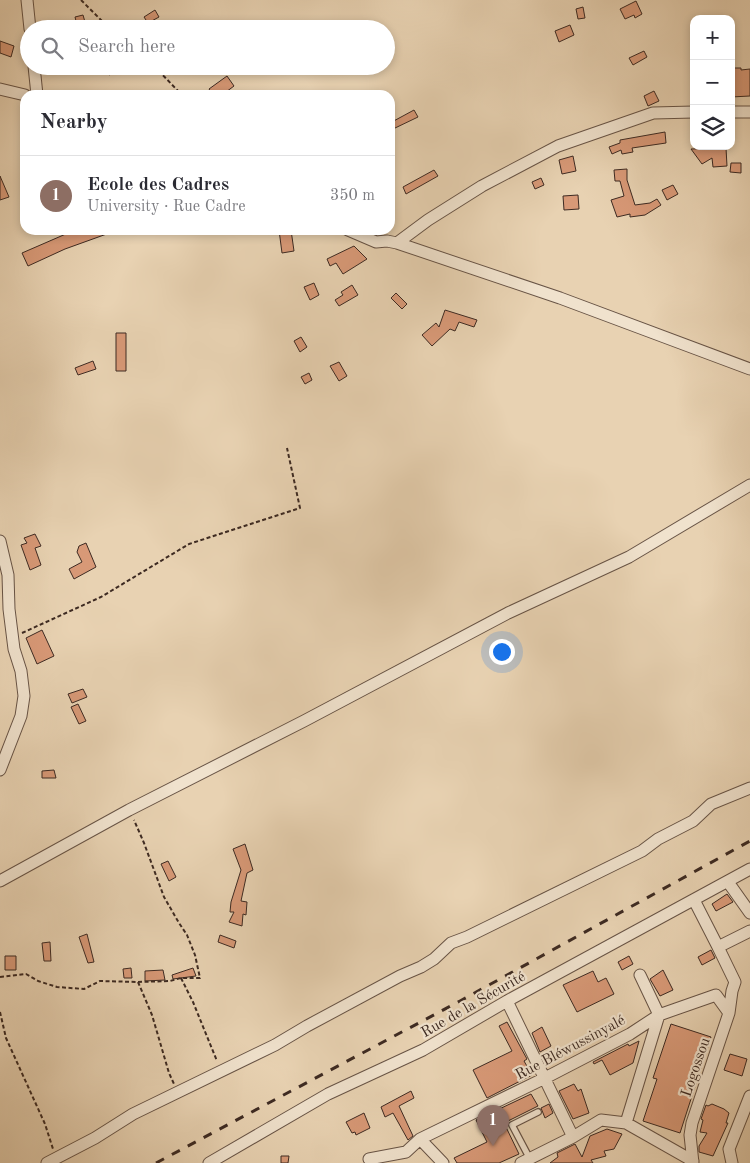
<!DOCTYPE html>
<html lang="en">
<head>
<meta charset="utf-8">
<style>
	:root { --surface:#fff; --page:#f7f7f7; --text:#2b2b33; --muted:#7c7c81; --line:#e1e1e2; --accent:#ea580c }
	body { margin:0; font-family:"Old Standard TT",serif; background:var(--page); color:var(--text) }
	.controls { position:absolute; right:15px; top:15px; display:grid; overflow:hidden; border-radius:10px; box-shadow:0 2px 8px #0003 }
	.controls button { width:45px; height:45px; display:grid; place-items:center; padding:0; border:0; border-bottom:1px solid var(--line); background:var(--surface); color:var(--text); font:25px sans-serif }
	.you { position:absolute; left:501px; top:651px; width:18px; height:18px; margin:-12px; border:4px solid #fff; border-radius:50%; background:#1a73e8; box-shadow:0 0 0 8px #1a73e833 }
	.badge { display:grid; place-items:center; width:32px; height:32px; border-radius:50%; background:var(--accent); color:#fff; font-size:16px; font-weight:700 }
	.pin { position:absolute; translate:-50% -41px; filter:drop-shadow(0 1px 2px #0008) }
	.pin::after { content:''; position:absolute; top:26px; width:18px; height:15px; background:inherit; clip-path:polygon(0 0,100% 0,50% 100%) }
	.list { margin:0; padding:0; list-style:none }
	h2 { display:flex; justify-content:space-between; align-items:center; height:65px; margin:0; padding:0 20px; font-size:21px }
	h2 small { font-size:16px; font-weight:400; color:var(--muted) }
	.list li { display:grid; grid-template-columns:32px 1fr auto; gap:15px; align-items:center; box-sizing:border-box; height:80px; padding:0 20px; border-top:1px solid var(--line) }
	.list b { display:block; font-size:19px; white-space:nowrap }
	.list p { margin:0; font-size:16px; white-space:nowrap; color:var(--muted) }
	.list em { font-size:16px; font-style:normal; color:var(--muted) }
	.icon { flex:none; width:28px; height:28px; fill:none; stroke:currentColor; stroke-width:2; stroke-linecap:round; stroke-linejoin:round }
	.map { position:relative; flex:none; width:750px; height:1163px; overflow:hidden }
	.search { position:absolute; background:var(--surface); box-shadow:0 2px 8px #0003; left:20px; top:20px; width:375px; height:55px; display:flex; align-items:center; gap:12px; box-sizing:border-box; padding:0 18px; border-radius:28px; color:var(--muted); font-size:19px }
	.panel { position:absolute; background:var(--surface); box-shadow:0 2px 8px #0003; left:20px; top:90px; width:375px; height:145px; border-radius:15px }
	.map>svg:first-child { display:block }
	.building { fill:#d89977; stroke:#3d2a22 }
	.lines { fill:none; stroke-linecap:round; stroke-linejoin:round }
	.service-casing { stroke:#685446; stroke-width:8 }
	.minor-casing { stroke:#685446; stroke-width:13 }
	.path { stroke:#3d2a22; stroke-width:2; stroke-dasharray:4 2.5; stroke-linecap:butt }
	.service { stroke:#f0e2cd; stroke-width:5.5 }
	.minor { stroke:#f0e2cd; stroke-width:11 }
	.rail { stroke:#3d2a22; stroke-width:3; stroke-dasharray:9 9; stroke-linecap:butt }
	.labels { text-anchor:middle; stroke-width:4.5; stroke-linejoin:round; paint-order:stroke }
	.street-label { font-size:15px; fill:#3d2a22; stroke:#f0e2cd }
</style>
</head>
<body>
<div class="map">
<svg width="750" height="1163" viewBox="0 0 750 1163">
	<rect width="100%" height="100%" fill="#e8d2b2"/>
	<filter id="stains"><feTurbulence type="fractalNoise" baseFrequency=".004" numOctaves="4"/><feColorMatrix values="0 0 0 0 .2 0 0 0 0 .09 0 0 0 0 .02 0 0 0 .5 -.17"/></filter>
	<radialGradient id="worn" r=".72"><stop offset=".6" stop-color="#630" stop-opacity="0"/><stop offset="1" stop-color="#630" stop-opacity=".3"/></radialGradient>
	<path class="building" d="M636,1L642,14L635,18L634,15L625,19L620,9Z
		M583,7L585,18L578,19L576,9Z
		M155,10L159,17L148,23L144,17Z
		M83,15L87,29H78L75,17Z
		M570,25L574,35L559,42L555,31Z
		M0,41L14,46L11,57L0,53Z
		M644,51L647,57L633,65L629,58Z
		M104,66H127L109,75Z
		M731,68H741V70L750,69V96L731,97Z
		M227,76L234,86L222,95H213L209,89Z
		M654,91L659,101L648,106L644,96Z
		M414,110L418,117L393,129L390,123Z
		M665,132L666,143L632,148L633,152L622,154L621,150L612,154L609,147L620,143V140Z
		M726,148L727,166L713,167L712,158L702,164L691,149Z
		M573,156L576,171L562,174L559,160Z
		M731,163H741V173L730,172Z
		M627,169V180L635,205L650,203L657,199L661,205L645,215L630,217V214L617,217L611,200L624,196L620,181H615L614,170Z
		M434,170L438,176L406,194L403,187Z
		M0,176L9,197L0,200Z
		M541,178L544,185L535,189L532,182Z
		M673,185L678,194L667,200L662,190Z
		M578,195L579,209L564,210L563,196Z
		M75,230L115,231L65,249L28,266L22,253Z
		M279,230H291L294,251L282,253Z
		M354,246L367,259L343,274L336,263L330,266L327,259Z
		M314,283L319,295L310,300L304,287Z
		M352,285L358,295L339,306L335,300L343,295L341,292Z
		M396,293L407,304L402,309L391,298Z
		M445,310L477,320L474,327L459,322L455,331L450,329L432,346L422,335L436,323L439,327Z
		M116,333H126V371H116Z
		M301,337L307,347L300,352L294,341Z
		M93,361L96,369L78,375L75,368Z
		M339,362L347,376L339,381L330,366Z
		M309,373L312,380L305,384L301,377Z
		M35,534L41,546L35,548L41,565L30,570L21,545L27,543L24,538Z
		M86,543L96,567L74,579L69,569L82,562L77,552L79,546Z
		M42,630L54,656L37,664L26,638Z
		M83,689L87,697L72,703L68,694Z
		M78,704L86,721L79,724L71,707Z
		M54,770L56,778H42V771Z
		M245,844L253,870L247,873L241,901L247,902L246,915L243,914L242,926L229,922L234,912H230L231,902L241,870L233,849Z
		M168,861L176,877L169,881L161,864Z
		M727,894L733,902L716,911L712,904Z
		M87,934L94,962L88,963L79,937Z
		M220,935L236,941L234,948L218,942Z
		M50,942L51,961H44L42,943Z
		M711,950L715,958L702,965L698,957Z
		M5,956H16V970H5Z
		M629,956L633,964L622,970L618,962Z
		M131,968L132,978H124L123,969Z
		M193,968L196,976L173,979L172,975Z
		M163,970L165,980L145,981V971Z
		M663,970L673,990L660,996L650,979Z
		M593,971L598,982L606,978L614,994L577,1012L563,985Z
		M507,1022L527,1059L524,1061L532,1075L487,1098L473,1070L512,1051L499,1026Z
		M671,1024L711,1037L680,1133L643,1121L657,1079L653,1078Z
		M542,1027L551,1046L540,1052L532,1033Z
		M639,1041L633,1063L610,1075L602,1060L594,1064L593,1062L628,1044L629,1046Z
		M730,1054L747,1059L742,1076L724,1070Z
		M574,1084L578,1091L581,1089L589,1113L573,1119L559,1091Z
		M411,1091L414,1098L399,1106L413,1136L408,1140L393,1113L385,1117L381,1107Z
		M531,1094L538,1106L504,1123L519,1154L499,1163H457L454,1158L487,1142L476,1120Z
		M549,1104L553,1113L545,1118L541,1108Z
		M712,1104L724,1109L729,1113L726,1123H728L713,1156L699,1152V1146L707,1133L700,1132L703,1120L701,1119L706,1105L708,1106Z
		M364,1113L370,1128L356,1135L355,1132L352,1133L346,1122Z
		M607,1129L622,1134L614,1149L604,1151L606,1156L591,1160L593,1163H550L558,1157L557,1153L575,1144L582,1157L590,1136Z
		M281,1156H289L288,1163H281Z"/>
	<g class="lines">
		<defs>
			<path id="service" d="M530,1159L512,1125L538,1112"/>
			<path id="minor" d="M27,0L30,29
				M34,66L37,95
				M0,89L25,95
				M731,112H750
				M348,230L376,242L387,241L397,243L560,298L750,369
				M397,243L428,220L482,186L558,146L653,113L694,112
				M0,541L8,575L9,609L14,649L21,671L24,696L21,716L0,770
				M0,881L129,810L304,721L508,613L629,557L750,485
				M728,882L750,913
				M694,900L718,947
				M507,1001L573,1137
				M626,1123L659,1015L640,975
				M420,1139L443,1163
				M369,1159L406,1152L420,1139L545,1078L630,1034L659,1015L716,995L729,1013
				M47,1163L95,1138L133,1114L275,1045L307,1026L400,976L421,967L434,959L451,943L467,937L642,851L658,839L693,821L711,804L750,788
				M209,1163L328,1094L423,1050L507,1001L750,869
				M521,1163L573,1137L601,1120L626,1123L693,1161
				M693,1163L690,1135L692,1123L729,1013L732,991L735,982L718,947L750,931
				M732,1163L729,1149L750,1096"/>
		</defs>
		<use href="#service" class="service-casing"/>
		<use href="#minor" class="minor-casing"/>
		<path class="path" d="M81,0L110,29
			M154,66L182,95
			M22,633L101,597L189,544L300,508L287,448
			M0,977L26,974L38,981L57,987L84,989L100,981L138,982L170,981L181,978H200L195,955L187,935L179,923L164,897L144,843L134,820
			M181,978L193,1002L217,1061
			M138,982L152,1015L169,1073L174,1084
			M0,1012L6,1038L45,1124L53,1149"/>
		<use href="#service" class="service"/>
		<use href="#minor" class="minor"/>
		<path class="rail" d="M156,1163L460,1001L750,841"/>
	</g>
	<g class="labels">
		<g class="street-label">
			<text transform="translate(473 1004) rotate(-30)" y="5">Rue de la Sécurité</text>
			<text transform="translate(570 1047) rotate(-28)" y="5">Rue Bléwussinyalé</text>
			<text transform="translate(695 1067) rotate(-71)" y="5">Logossou</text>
		</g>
	</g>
	<rect width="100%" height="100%" filter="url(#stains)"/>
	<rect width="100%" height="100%" fill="url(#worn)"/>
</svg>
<div class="controls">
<button>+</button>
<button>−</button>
<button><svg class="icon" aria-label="layers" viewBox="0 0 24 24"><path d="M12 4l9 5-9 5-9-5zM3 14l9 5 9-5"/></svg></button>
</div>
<div class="you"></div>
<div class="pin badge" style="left:493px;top:1146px;background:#8d6e63">1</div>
<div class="search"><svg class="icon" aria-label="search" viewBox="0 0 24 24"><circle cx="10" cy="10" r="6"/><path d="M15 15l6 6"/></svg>Search here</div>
<section class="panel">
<h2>Nearby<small></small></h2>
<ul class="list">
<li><span class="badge" style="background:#8d6e63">1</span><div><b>Ecole des Cadres</b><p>University · Rue Cadre</p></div><em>350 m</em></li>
</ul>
</section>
</div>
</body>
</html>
